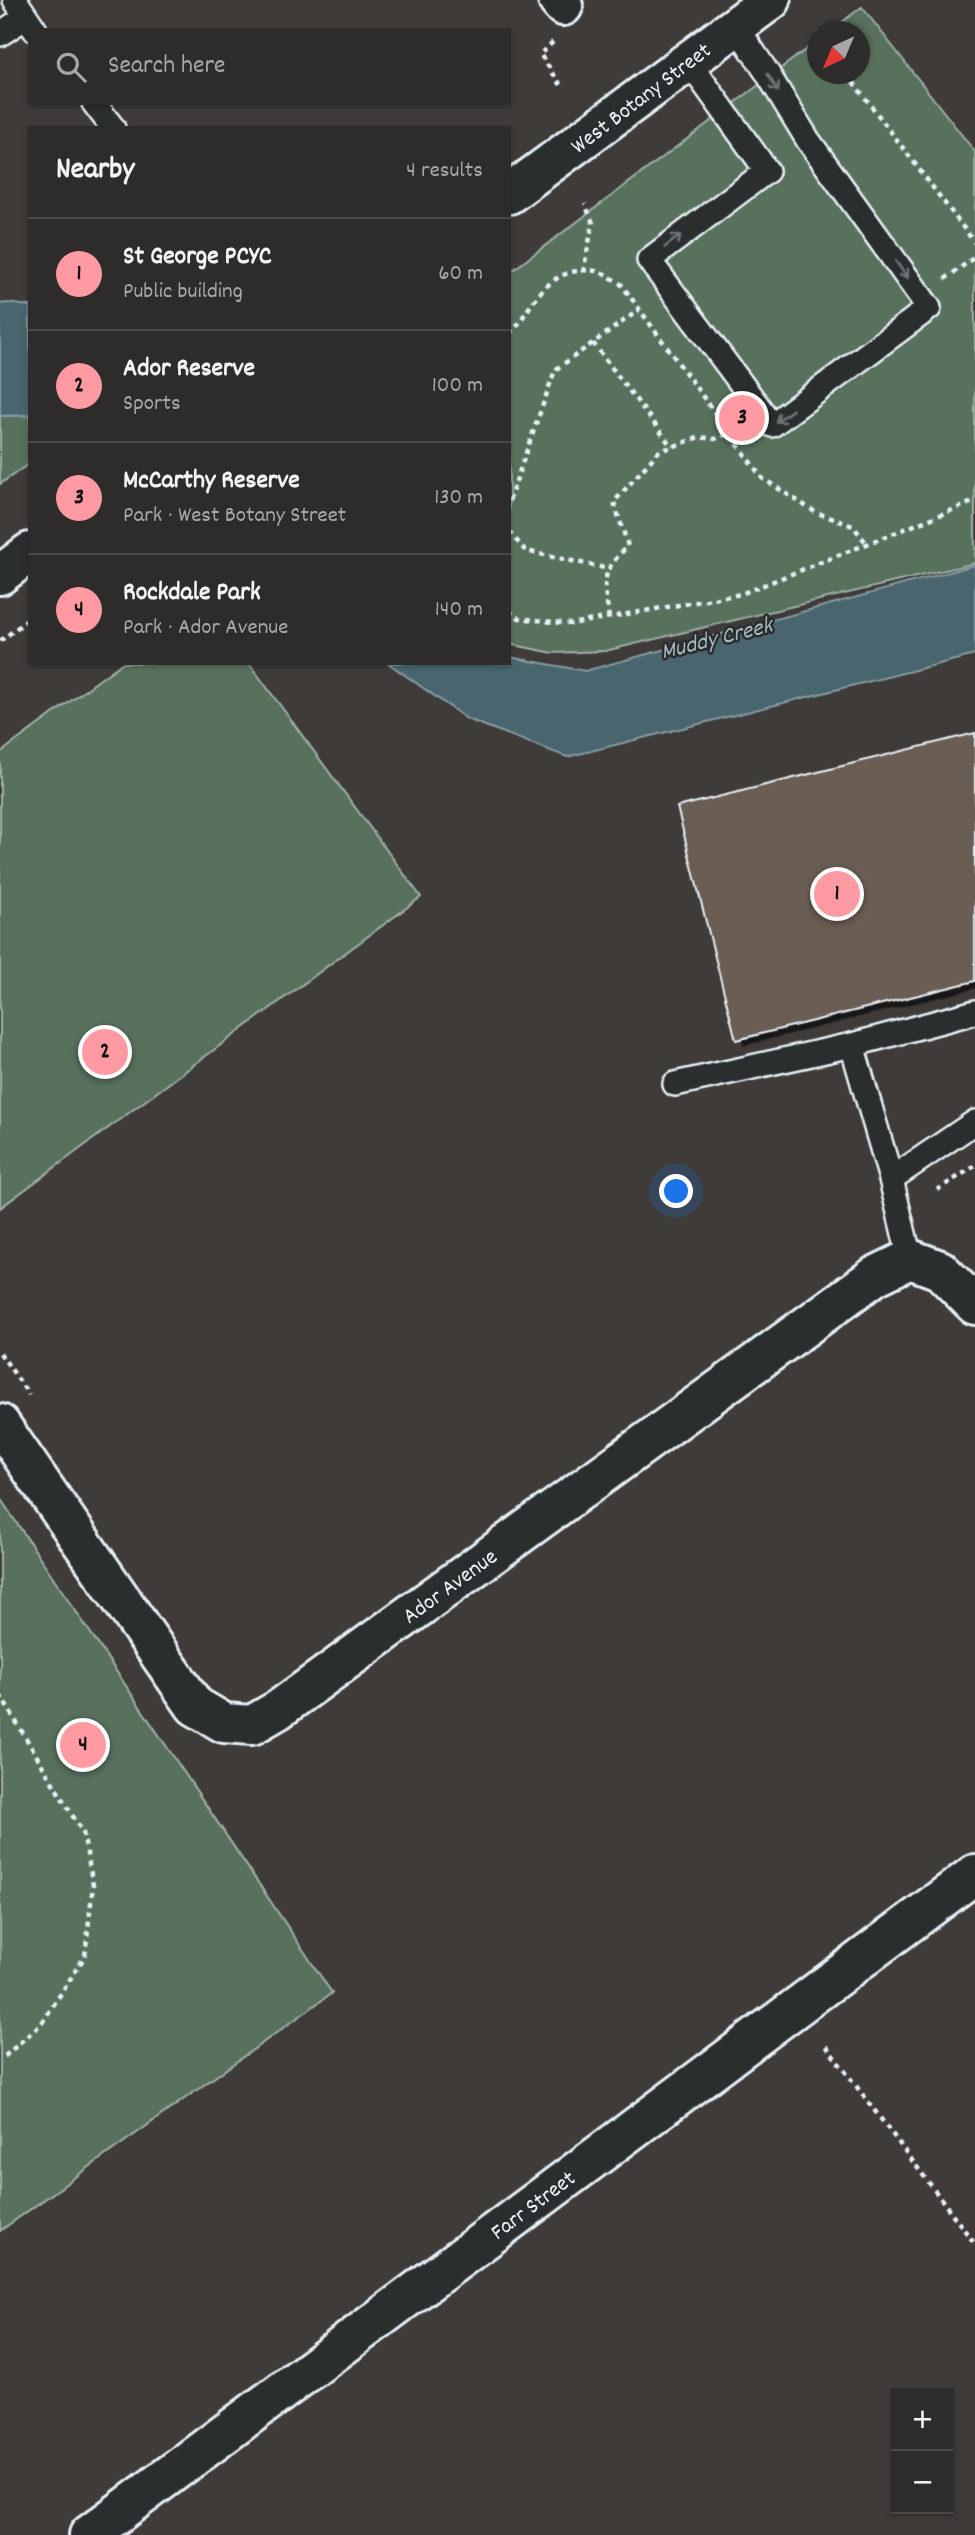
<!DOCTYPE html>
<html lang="en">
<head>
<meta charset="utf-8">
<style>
	:root { --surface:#2e2c2b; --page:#363433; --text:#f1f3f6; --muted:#a7a7a9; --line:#494847; --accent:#ff9aa2 }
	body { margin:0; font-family:Dekko,sans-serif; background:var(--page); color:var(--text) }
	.controls { position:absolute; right:21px; bottom:21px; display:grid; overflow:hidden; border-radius:0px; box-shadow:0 2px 5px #0004 }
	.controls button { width:63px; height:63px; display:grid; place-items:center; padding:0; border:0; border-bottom:2px solid var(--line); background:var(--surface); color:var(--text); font:35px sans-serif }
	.compass { position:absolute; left:807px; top:21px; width:63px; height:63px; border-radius:50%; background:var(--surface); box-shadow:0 2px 5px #0004; rotate:224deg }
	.you { position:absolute; left:677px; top:1192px; width:24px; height:24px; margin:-18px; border:5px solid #fff; border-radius:50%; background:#1a73e8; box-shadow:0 0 0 10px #1a73e833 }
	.badge { display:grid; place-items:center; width:46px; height:46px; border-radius:50%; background:var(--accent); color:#111; font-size:23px; font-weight:700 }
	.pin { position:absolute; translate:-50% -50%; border:4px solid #fff; box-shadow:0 2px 7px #0006 }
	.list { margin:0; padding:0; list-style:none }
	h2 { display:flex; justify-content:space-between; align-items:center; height:91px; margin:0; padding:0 28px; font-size:30px }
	h2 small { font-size:23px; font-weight:400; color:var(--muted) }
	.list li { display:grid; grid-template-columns:46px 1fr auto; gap:21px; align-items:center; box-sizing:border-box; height:112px; padding:0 28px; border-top:2px solid var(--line) }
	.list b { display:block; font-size:26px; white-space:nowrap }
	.list p { margin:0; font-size:23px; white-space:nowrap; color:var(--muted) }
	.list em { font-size:23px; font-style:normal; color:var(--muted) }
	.icon { flex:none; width:38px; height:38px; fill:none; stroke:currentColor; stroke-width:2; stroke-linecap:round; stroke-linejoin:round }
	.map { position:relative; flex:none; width:975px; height:2535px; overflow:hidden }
	.search { position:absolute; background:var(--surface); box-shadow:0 2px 5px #0004; left:28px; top:28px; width:483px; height:77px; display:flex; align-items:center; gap:18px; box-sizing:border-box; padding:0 24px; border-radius:0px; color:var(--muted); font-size:26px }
	.panel { position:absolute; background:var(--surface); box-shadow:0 2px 5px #0004; left:28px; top:126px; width:483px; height:539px; border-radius:0px }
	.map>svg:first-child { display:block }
	.green { fill:#59715d; stroke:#a0b1aa; stroke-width:2 }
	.water { fill:#4a656e; stroke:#899da5; stroke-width:2 }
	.building { fill:#6b5d52; stroke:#e8f1f8; stroke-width:2; filter:url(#shadow) }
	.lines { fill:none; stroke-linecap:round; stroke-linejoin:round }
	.service-casing { stroke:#e8f1f8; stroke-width:28 }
	.minor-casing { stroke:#e8f1f8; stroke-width:44 }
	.secondary-casing { stroke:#e8f1f8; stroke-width:44 }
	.path { stroke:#e8f1f8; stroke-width:4.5; stroke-dasharray:5 5; stroke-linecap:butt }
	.service { stroke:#2a2d2e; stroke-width:23 }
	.minor { stroke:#2a2d2e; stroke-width:38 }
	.secondary { stroke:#2a2d2e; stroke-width:38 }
	.oneway { stroke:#6c7275 }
	.labels { text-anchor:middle; stroke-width:5; stroke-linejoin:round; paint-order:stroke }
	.street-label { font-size:23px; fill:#e8f1f8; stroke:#2a2d2e }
	.water-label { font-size:24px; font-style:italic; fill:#a9b9c1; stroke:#2a2d2e }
</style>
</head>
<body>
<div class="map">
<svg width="975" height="2535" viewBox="0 0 975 2535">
	<defs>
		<filter id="shadow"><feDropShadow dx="8" dy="4.5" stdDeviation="0" flood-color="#0009"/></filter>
	</defs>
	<rect width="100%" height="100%" fill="#3e3b39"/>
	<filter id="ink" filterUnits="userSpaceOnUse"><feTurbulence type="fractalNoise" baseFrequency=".0143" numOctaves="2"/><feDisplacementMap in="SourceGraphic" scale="14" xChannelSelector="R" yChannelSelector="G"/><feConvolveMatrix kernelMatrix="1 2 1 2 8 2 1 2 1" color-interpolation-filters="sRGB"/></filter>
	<g filter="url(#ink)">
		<path class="green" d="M862,7L975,152V563L605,651L553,653L514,645L509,642V273L817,41L818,74H860V32L830,31Z
			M30,415V463L0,484V416Z
			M122,663H249L421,897L0,1208V753Z
			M0,1498L332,1993L0,2231Z"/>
		<path class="water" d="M8,303L30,306V415L0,416V304Z
			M975,565V655L567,757L467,719L388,663H509V657L585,671Z"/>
		<path class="building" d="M975,733V981L736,1040L677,807Z"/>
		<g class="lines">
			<defs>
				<path id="service" d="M15,0L35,30
					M0,34L26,17
					M688,61L767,171L649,260L772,425L929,308L808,140L766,71L736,26
					M94,103L113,128
					M852,1045L891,1179L910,1259
					M675,1084L852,1045L975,1012
					M891,1179L975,1122"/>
				<path id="minor" d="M558,0L563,6
					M0,1424L195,1706L224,1723L252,1725L278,1710L875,1276L910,1259L940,1270L975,1305
					M89,2535L975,1874"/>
				<path id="secondary" d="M509,194L771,0
					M0,575L30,552"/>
			</defs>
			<use href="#service" class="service-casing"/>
			<use href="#minor" class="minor-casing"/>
			<use href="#secondary" class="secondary-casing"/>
			<path class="path" d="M817,34H818
				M553,42L540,54L563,88
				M847,74L975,243
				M583,272L593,223L585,204
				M945,279L975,257
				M509,333L515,329C536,298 552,265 596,271C604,272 614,280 621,284L762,478L815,512L853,526L868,545
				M593,343L672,447
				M509,501L555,370L639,310
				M509,532L526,551L609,569
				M509,611L519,618L571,624L741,594L975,501
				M609,618C604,580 599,574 628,546L614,502L658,452L699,437L715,439L736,430
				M0,641L30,618
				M937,1190L975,1166
				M0,1353L29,1395
				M0,1695L83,1833L93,1885L85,1956L42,2023L5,2056L0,2058
				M826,2046L975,2244"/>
			<use href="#service" class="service"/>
			<use href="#minor" class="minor"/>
			<use href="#secondary" class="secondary"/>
		</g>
		<defs><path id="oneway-shaft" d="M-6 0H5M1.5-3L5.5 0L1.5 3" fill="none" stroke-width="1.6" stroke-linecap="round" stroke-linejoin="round" transform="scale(1.75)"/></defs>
		<g class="oneway">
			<use href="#oneway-shaft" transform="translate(773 83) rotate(59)"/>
			<use href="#oneway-shaft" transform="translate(673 241) rotate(-37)"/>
			<use href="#oneway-shaft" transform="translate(902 270) rotate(54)"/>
			<use href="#oneway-shaft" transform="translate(784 416) rotate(144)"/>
		</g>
	</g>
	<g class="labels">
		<g class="street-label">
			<text transform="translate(640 97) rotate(-37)" y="8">West Botany Street</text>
			<text transform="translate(449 1585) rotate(-36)" y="8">Ador Avenue</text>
			<text transform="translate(532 2204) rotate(-37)" y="8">Farr Street</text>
		</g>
		<g class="water-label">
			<text transform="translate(716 637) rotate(-14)" y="8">Muddy Creek</text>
		</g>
	</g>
</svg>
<div class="controls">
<button>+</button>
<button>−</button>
</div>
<svg class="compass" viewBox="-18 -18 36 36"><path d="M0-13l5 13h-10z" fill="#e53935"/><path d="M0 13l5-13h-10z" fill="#a7a7a9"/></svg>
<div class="you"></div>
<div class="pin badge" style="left:837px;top:894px">1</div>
<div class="pin badge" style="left:105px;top:1052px">2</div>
<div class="pin badge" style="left:742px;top:418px">3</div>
<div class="pin badge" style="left:83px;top:1745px">4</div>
<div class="search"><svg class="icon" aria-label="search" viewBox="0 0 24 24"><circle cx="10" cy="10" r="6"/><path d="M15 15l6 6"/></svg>Search here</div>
<section class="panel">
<h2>Nearby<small>4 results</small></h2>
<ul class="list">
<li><span class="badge">1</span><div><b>St George PCYC</b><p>Public building</p></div><em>60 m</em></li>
<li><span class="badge">2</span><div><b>Ador Reserve</b><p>Sports</p></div><em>100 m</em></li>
<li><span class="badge">3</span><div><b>McCarthy Reserve</b><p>Park · West Botany Street</p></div><em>130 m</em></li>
<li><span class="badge">4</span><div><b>Rockdale Park</b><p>Park · Ador Avenue</p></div><em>140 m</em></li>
</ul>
</section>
</div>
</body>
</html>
